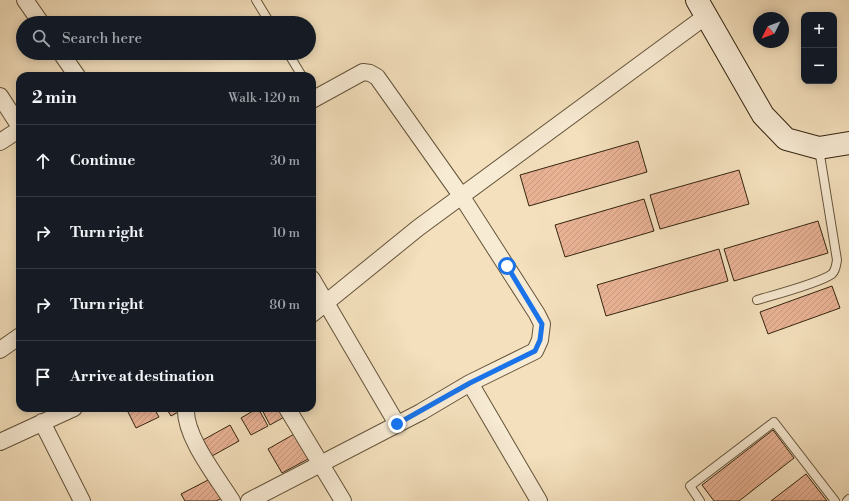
<!DOCTYPE html>
<html lang="en">
<head>
<meta charset="utf-8">
<style>
	:root { --surface:#171b24; --page:#242831; --text:#f1f3f6; --muted:#9ea1a6; --line:#363941 }
	body { margin:0; font-family:"Libre Bodoni",serif; background:var(--page); color:var(--text) }
	.controls { position:absolute; right:12px; top:12px; display:grid; overflow:hidden; border-radius:8px; box-shadow:0 2px 10px #0003 }
	.controls button { width:36px; height:36px; display:grid; place-items:center; padding:0; border:0; border-bottom:1px solid var(--line); background:var(--surface); color:var(--text); font:20px sans-serif }
	.compass { position:absolute; left:753px; top:12px; width:36px; height:36px; border-radius:50%; background:var(--surface); box-shadow:0 2px 10px #0003; rotate:228deg }
	.stop { position:absolute; width:12px; height:12px; margin:-9px; border:3px solid #1a73e8; border-radius:50%; background:#fff }
	.stop.end { background:#1a73e8; border-color:#fff; box-shadow:0 1px 4px #0008 }
	.list { margin:0; padding:0; list-style:none }
	h2 { display:flex; justify-content:space-between; align-items:center; height:52px; margin:0; padding:0 16px; font-size:17px }
	h2 small { font-size:13px; font-weight:400; color:var(--muted) }
	.list li { display:grid; grid-template-columns:26px 1fr auto; gap:12px; align-items:center; box-sizing:border-box; height:72px; padding:0 16px; border-top:1px solid var(--line) }
	.list b { display:block; font-size:15px; white-space:nowrap }
	.list em { font-size:13px; font-style:normal; color:var(--muted) }
	.icon { flex:none; width:22px; height:22px; fill:none; stroke:currentColor; stroke-width:2; stroke-linecap:round; stroke-linejoin:round }
	.map { position:relative; flex:none; width:849px; height:501px; overflow:hidden }
	.search { position:absolute; background:var(--surface); box-shadow:0 2px 10px #0003; left:16px; top:16px; width:300px; height:44px; display:flex; align-items:center; gap:10px; box-sizing:border-box; padding:0 14px; border-radius:22px; color:var(--muted); font-size:15px }
	.panel { position:absolute; background:var(--surface); box-shadow:0 2px 10px #0003; left:16px; top:72px; width:300px; height:340px; border-radius:12px }
	.map>svg:first-child { display:block }
	.building { fill:url(#building-hatch); stroke:#34250f }
	.lines { fill:none; stroke-linecap:round; stroke-linejoin:round }
	.lane-casing { stroke:#64543a; stroke-width:10 }
	.street-casing { stroke:#64543a; stroke-width:18 }
	.secondary-casing { stroke:#34250f; stroke-width:24 }
	.lane { stroke:#f8ebd4; stroke-width:8 }
	.street { stroke:#f8ebd4; stroke-width:16 }
	.secondary { stroke:#f8ebd4; stroke-width:22 }
	.route { stroke:#1a73e8; stroke-width:5 }
</style>
</head>
<body>
<div class="map">
<svg width="849" height="501" viewBox="0 0 849 501">
	<defs>
		<pattern id="building-hatch" width="6" height="6" patternUnits="userSpaceOnUse"><rect width="6" height="6" fill="#eab396"/><path d="M-1 1l2-2M0 6l6-6M5 7l2-2" fill="none" stroke="#c99a80"/></pattern>
	</defs>
	<rect width="100%" height="100%" fill="#f4e0bd"/>
	<filter id="stains"><feTurbulence type="fractalNoise" baseFrequency=".005" numOctaves="4"/><feColorMatrix values="0 0 0 0 .2 0 0 0 0 .09 0 0 0 0 .02 0 0 0 .5 -.17"/></filter>
	<radialGradient id="worn" r=".72"><stop offset=".6" stop-color="#630" stop-opacity="0"/><stop offset="1" stop-color="#630" stop-opacity=".3"/></radialGradient>
	<path class="building" d="M638,141L647,172L529,206L520,175Z
		M739,170L749,204L660,229L650,195Z
		M644,199L654,231L565,257L555,225Z
		M818,221L828,253L734,281L724,249Z
		M719,249L728,281L606,316L597,285Z
		M832,286L840,308L768,334L760,312Z
		M126,408H154L159,417L136,428Z
		M166,408H183L184,409L171,416Z
		M258,408L268,426L251,435L241,418Z
		M261,408H281L286,416L270,425Z
		M230,425L239,441L212,456L203,440Z
		M773,430L794,458L739,501H714L702,485Z
		M296,433L310,458L282,473L268,449Z
		M806,474L827,501H771Z
		M212,478L222,498L216,501H185L181,494Z"/>
	<g class="lines">
		<defs>
			<path id="lane" d="M256,0L270,23
				M288,53L302,76
				M757,300C774,295 820,283 832,274C836,270 836,265 837,260L819,149
				M700,501L690,486L774,422L835,501
				M847,501L849,499"/>
			<path id="street" d="M25,0L41,23
				M61,53L77,76
				M0,96L20,127
				M0,142L20,129
				M312,279L397,424
				M312,314L418,228L706,16
				M0,350L20,336
				M470,383L539,501
				M186,408C184,436 217,477 232,501
				M287,408L343,501
				M42,422L82,501
				M0,442L74,408
				M249,501L421,412L470,383L535,351L540,340L542,324L537,314L462,197L377,77L370,73L363,72L312,100"/>
			<path id="secondary" d="M697,0L763,115L786,139L819,148L849,143"/>
		</defs>
		<use href="#lane" class="lane-casing"/>
		<use href="#street" class="street-casing"/>
		<use href="#secondary" class="secondary-casing"/>
		<use href="#lane" class="lane"/>
		<use href="#street" class="street"/>
		<use href="#secondary" class="secondary"/>
	</g>
	<g class="lines">
		<path class="route" d="M397,424L470,383L535,351L540,340L542,324L507,266"/>
	</g>
	<rect width="100%" height="100%" filter="url(#stains)"/>
	<rect width="100%" height="100%" fill="url(#worn)"/>
</svg>
<div class="controls">
<button>+</button>
<button>−</button>
</div>
<svg class="compass" viewBox="-18 -18 36 36"><path d="M0-13l5 13h-10z" fill="#e53935"/><path d="M0 13l5-13h-10z" fill="#9ea1a6"/></svg>
<div class="stop" style="left:507px;top:266px"></div>
<div class="stop end" style="left:397px;top:424px"></div>
<div class="search"><svg class="icon" aria-label="search" viewBox="0 0 24 24"><circle cx="10" cy="10" r="6"/><path d="M15 15l6 6"/></svg>Search here</div>
<section class="panel">
<h2>2 min<small>Walk · 120 m</small></h2>
<ul class="list">
<li><svg class="icon" aria-label="ahead" viewBox="0 0 24 24"><path d="M12 20V5M6 11l6-6 6 6"/></svg><div><b>Continue</b></div><em>30 m</em></li>
<li><svg class="icon" aria-label="right" viewBox="0 0 24 24"><path d="M7 20v-9h11M14 6l5 5-5 5"/></svg><div><b>Turn right</b></div><em>10 m</em></li>
<li><svg class="icon" aria-label="right" viewBox="0 0 24 24"><path d="M7 20v-9h11M14 6l5 5-5 5"/></svg><div><b>Turn right</b></div><em>80 m</em></li>
<li><svg class="icon" aria-label="arrive" viewBox="0 0 24 24"><path d="M6 21V4h12l-3 4 3 4H6"/></svg><div><b>Arrive at destination</b></div></li>
</ul>
</section>
</div>
</body>
</html>
